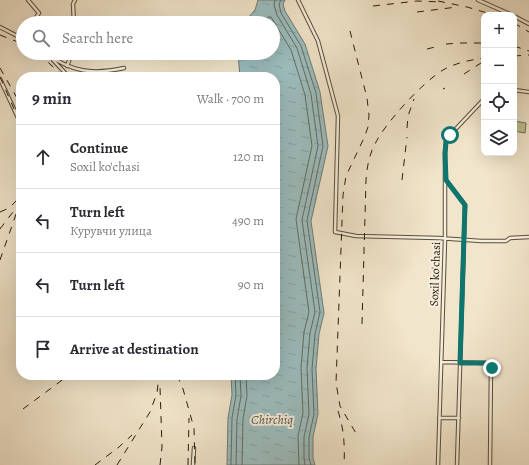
<!DOCTYPE html>
<html lang="en">
<head>
<meta charset="utf-8">
<style>
	:root { --surface:#fff; --page:#f2f2f3; --text:#2b2b33; --muted:#7c7c81; --line:#e1e1e2 }
	body { margin:0; font-family:Alegreya,serif; background:var(--page); color:var(--text) }
	.controls { position:absolute; right:12px; top:12px; display:grid; overflow:hidden; border-radius:8px; box-shadow:0 4px 16px #0002 }
	.controls button { width:36px; height:36px; display:grid; place-items:center; padding:0; border:0; border-bottom:1px solid var(--line); background:var(--surface); color:var(--text); font:20px sans-serif }
	.stop { position:absolute; width:12px; height:12px; margin:-9px; border:3px solid #0f766e; border-radius:50%; background:#fff }
	.stop.end { background:#0f766e; border-color:#fff; box-shadow:0 1px 4px #0008 }
	.list { margin:0; padding:0; list-style:none }
	h2 { display:flex; justify-content:space-between; align-items:center; height:52px; margin:0; padding:0 16px; font-size:17px }
	h2 small { font-size:13px; font-weight:400; color:var(--muted) }
	.list li { display:grid; grid-template-columns:26px 1fr auto; gap:12px; align-items:center; box-sizing:border-box; height:64px; padding:0 16px; border-top:1px solid var(--line) }
	.list b { display:block; font-size:15px; white-space:nowrap }
	.list p { margin:0; font-size:13px; white-space:nowrap; color:var(--muted) }
	.list em { font-size:13px; font-style:normal; color:var(--muted) }
	.icon { flex:none; width:22px; height:22px; fill:none; stroke:currentColor; stroke-width:2; stroke-linecap:round; stroke-linejoin:round }
	.map { position:relative; flex:none; width:529px; height:465px; overflow:hidden }
	.search { position:absolute; background:var(--surface); box-shadow:0 4px 16px #0002; left:16px; top:16px; width:264px; height:44px; display:flex; align-items:center; gap:10px; box-sizing:border-box; padding:0 14px; border-radius:22px; color:var(--muted); font-size:15px }
	.panel { position:absolute; background:var(--surface); box-shadow:0 4px 16px #0002; left:16px; top:72px; width:264px; height:308px; border-radius:16px }
	.map>svg:first-child { display:block }
	.park { fill:#c0c393; stroke:#746f4e }
	.water { fill:url(#water-ripples); stroke:#6e7c76 }
	.lines { fill:none; stroke-linecap:round; stroke-linejoin:round }
	.shore { stroke:#626c64; stroke-width:1 }
	.minor-casing { stroke:#5a4e3a; stroke-width:4.5 }
	.minor { stroke:#f6eedd; stroke-width:2.5 }
	.rail { stroke:#281b0a; stroke-width:1; stroke-dasharray:7 7; stroke-linecap:butt }
	.route { stroke:#0f766e; stroke-width:5 }
	.labels { text-anchor:middle; stroke-width:4; stroke-linejoin:round; paint-order:stroke }
	.street-label { font-size:12px; fill:#281b0a; stroke:#f6eedd }
	.water-label { font-size:13px; font-style:italic; fill:#515449; stroke:#f6eedd }
</style>
</head>
<body>
<div class="map">
<svg width="529" height="465" viewBox="0 0 529 465">
	<defs>
		<pattern id="water-ripples" width="26" height="14" patternUnits="userSpaceOnUse"><rect width="26" height="14" fill="#9cbdbe"/><path d="M2 4q2-2 4 0t4 0M15 11q2-2 4 0t4 0" fill="none" stroke="#86a2a2"/></pattern>
	</defs>
	<rect width="100%" height="100%" fill="#f1e5cb"/>
	<filter id="stains"><feTurbulence type="fractalNoise" baseFrequency=".005" numOctaves="4"/><feColorMatrix values="0 0 0 0 .2 0 0 0 0 .09 0 0 0 0 .02 0 0 0 .5 -.17"/></filter>
	<radialGradient id="worn" r=".72"><stop offset=".6" stop-color="#630" stop-opacity="0"/><stop offset="1" stop-color="#630" stop-opacity=".3"/></radialGradient>
	<path class="park" d="M514,121L526,123L525,133L514,131Z"/>
	<path class="water" d="M258,0H285L283,4L285,11L305,44L320,92L328,146L311,221L324,313L319,334L316,369L318,414L313,437V458L315,465H227L228,418L232,395L231,375H275V77H240L238,53H273V23H246L247,19L255,10Z"/>
	<g class="lines">
		<path class="shore" d="M275,0L274,5L277,15L297,48L311,94L318,146L302,220L315,312L310,333L307,368L309,414L304,437V458L305,465
			M281,0L279,4L281,13L301,46L316,93L323,146L307,220L320,312L315,334L312,369L314,414L309,437V458L311,465
			M264,23L268,17H271L291,50L305,95L312,146L296,219L309,312L304,332L301,368L303,413L298,436L299,465
			M231,465L232,418L236,395L235,375
			M236,465L237,419L241,396L240,375
			M242,465L243,419L247,396L246,375"/>
		<defs>
			<path id="minor" d="M28,0L39,13L32,23
				M298,0L318,41L338,116L335,232L356,236L438,238L481,241H506L510,238L529,237
				M478,0L512,15
				M514,16L529,24
				M74,23L73,4L75,0
				M0,27L23,39
				M20,38L23,34
				M45,53C72,72 92,75 124,68
				M53,60L69,77
				M67,66L72,53
				M0,79L19,120L21,129
				M514,90L529,92
				M446,180L465,205L457,465
				M441,362L485,363L491,365L490,465
				M439,418H459
				M193,465L194,448
				M438,465L445,240V153L446,142L450,135L484,99"/>
		</defs>
		<use href="#minor" class="minor-casing"/>
		<use href="#minor" class="minor"/>
		<path class="rail" d="M438,1L467,7L494,15
			M373,6L417,1L443,2
			M417,12L457,7
			M514,23L529,32
			M350,31L367,98L369,115L368,127L364,138L346,176L343,195L336,383L340,406L357,435
			M0,35L23,44
			M446,44L461,43H484
			M514,46L529,51
			M427,49L439,46
			M38,53L64,77
			M514,56L529,55
			M0,68L21,105
			M464,74L484,61
			M0,77L21,125
			M443,89L445,88
			M407,128L408,116L414,99
			M402,180L407,137
			M0,212L9,208L16,201
			M0,229L16,208
			M0,260L21,200
			M362,324L366,180C367,167 369,155 375,144C385,123 423,82 443,70C455,63 470,60 484,58
			M177,375L183,389L194,428L195,465
			M23,409L69,375
			M338,411C344,429 345,446 344,465
			M95,465L119,447L132,435
			M117,465L150,412L157,393L159,375
			M160,465L162,447L160,387
			M188,465L189,418"/>
	</g>
	<g class="lines">
		<path class="route" d="M450,135L446,142L445,153L446,180L465,205L460,363H485L489,364L492,368"/>
	</g>
	<g class="labels">
		<g class="street-label">
			<text transform="translate(435 274) rotate(-88)" y="4">Soxil ko'chasi</text>
		</g>
		<g class="water-label">
			<text x="272" y="424">Chirchiq</text>
		</g>
	</g>
	<rect width="100%" height="100%" filter="url(#stains)"/>
	<rect width="100%" height="100%" fill="url(#worn)"/>
</svg>
<div class="controls">
<button>+</button>
<button>−</button>
<button><svg class="icon" aria-label="locate" viewBox="0 0 24 24"><circle cx="12" cy="12" r="6"/><path d="M12 2v4M12 18v4M2 12h4M18 12h4"/></svg></button>
<button><svg class="icon" aria-label="layers" viewBox="0 0 24 24"><path d="M12 4l9 5-9 5-9-5zM3 14l9 5 9-5"/></svg></button>
</div>
<div class="stop" style="left:450px;top:135px"></div>
<div class="stop end" style="left:492px;top:368px"></div>
<div class="search"><svg class="icon" aria-label="search" viewBox="0 0 24 24"><circle cx="10" cy="10" r="6"/><path d="M15 15l6 6"/></svg>Search here</div>
<section class="panel">
<h2>9 min<small>Walk · 700 m</small></h2>
<ul class="list">
<li><svg class="icon" aria-label="ahead" viewBox="0 0 24 24"><path d="M12 20V5M6 11l6-6 6 6"/></svg><div><b>Continue</b><p>Soxil ko'chasi</p></div><em>120 m</em></li>
<li><svg class="icon" aria-label="left" viewBox="0 0 24 24"><path d="M17 20v-9H6M10 6l-5 5 5 5"/></svg><div><b>Turn left</b><p>Курувчи улица</p></div><em>490 m</em></li>
<li><svg class="icon" aria-label="left" viewBox="0 0 24 24"><path d="M17 20v-9H6M10 6l-5 5 5 5"/></svg><div><b>Turn left</b></div><em>90 m</em></li>
<li><svg class="icon" aria-label="arrive" viewBox="0 0 24 24"><path d="M6 21V4h12l-3 4 3 4H6"/></svg><div><b>Arrive at destination</b></div></li>
</ul>
</section>
</div>
</body>
</html>
